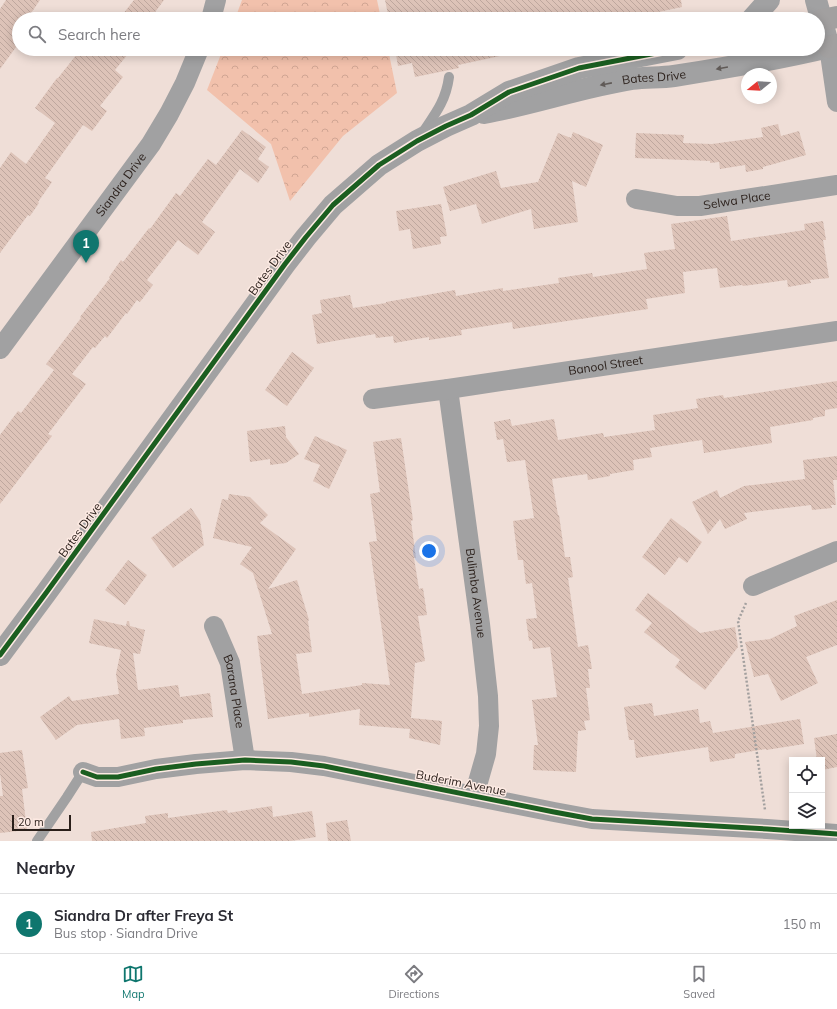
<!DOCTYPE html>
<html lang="en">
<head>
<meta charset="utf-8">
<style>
	:root { --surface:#fff; --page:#f7f7f7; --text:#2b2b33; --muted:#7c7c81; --line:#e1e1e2; --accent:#0f766e }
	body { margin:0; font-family:Mulish,sans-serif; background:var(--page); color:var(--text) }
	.controls { position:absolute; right:12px; bottom:12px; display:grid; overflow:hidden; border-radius:0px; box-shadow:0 2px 10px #0003 }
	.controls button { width:36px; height:36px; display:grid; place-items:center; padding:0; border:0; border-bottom:1px solid var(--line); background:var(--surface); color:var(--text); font:20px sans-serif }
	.compass { position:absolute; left:741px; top:68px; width:36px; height:36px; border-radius:50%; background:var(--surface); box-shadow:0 2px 10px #0003; rotate:252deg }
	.scale { position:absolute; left:12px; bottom:10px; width:59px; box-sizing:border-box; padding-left:4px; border:2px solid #2a1f1a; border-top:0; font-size:11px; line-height:14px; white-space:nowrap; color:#2a1f1a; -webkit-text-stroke:3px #fdeae3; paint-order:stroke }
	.you { position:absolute; left:429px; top:551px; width:14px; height:14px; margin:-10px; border:3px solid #fff; border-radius:50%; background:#1a73e8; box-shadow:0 0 0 6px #1a73e833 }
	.badge { display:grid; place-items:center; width:26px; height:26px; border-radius:50%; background:var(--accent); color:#fff; font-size:13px; font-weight:700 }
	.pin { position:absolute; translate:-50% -33px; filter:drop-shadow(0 1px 2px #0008) }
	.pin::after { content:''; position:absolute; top:21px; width:14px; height:12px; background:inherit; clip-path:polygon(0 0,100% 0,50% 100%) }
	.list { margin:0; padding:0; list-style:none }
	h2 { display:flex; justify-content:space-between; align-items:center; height:52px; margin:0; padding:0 16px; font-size:17px }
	h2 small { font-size:13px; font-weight:400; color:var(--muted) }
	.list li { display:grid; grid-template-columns:26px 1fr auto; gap:12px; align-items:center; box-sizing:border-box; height:60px; padding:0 16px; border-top:1px solid var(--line) }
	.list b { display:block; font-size:15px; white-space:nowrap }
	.list p { margin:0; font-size:13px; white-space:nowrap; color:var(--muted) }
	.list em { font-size:13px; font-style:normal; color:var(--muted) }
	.icon { flex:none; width:22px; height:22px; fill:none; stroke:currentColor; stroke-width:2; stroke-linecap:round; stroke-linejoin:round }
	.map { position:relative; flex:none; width:837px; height:841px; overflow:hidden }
	.search { position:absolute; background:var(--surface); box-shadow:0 2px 10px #0003; left:12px; right:12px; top:12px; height:44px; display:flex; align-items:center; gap:10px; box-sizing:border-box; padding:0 14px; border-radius:22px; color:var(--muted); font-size:15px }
	.sheet { height:112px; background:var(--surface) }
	nav { display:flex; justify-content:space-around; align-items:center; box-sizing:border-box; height:56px; border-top:1px solid var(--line); background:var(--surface); font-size:11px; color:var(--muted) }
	nav a { display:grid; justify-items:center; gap:2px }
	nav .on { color:var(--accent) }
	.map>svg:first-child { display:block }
	.forest { fill:url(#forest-crowns) }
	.building { fill:url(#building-back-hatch) }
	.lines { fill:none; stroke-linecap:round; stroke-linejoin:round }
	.path { stroke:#a3a09f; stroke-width:2.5; stroke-dasharray:2 2; stroke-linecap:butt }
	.service { stroke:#a1a1a2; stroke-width:10 }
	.minor { stroke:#a1a1a2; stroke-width:20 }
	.tertiary { stroke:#a1a1a2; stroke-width:22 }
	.secondary { stroke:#a2a0a0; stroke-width:22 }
	.cycleway-casing { stroke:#fdeae3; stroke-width:8 }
	.cycleway { stroke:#1b5e20; stroke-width:5 }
	.oneway { fill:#605a57 }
	.labels { text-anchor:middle; stroke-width:3; stroke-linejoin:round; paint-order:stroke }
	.street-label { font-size:12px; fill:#2a1f1a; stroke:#fdeae3 }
</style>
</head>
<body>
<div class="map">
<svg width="837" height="841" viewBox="0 0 837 841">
	<defs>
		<pattern id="forest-crowns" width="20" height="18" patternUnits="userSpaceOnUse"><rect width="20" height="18" fill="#f2c1ac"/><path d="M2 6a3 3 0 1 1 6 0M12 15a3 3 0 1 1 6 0" fill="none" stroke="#d0a593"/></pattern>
		<pattern id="building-back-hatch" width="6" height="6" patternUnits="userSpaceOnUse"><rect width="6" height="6" fill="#ddc3b8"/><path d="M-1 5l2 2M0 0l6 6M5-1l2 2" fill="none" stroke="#bea79e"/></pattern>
	</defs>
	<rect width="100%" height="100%" fill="#efded7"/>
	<path class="forest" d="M242,0H377L381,19H235Z
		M223,49H388L397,93L343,136L290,201L271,144L207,90Z"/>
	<path class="building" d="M6,0H40L27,19H19V43L0,69V9Z
		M134,0H164L150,19H119Z
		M385,0H681L682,7L625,19H389Z
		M81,49H132L115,70L123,77L100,106L107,111L92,131L83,125L45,178L52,182L38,202L39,203L30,216L28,215L0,253V168L11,152L26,164L55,123L35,108L57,78H58Z
		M395,49H500V56L458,65L459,68L415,77L412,63L398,66Z
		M778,124L781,136L799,131L806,155L763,167V169L746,172L745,165L720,169L719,162L710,163V161L635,158L636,133L684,135L683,143L712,144L763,137L761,128Z
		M242,130L266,147L258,159L269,167L258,183L240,169L202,222L215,232L198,255L178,240L147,280L153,285L140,302L137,300L127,314L126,313L107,338L105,336L95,348L93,347L72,374L86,384L48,434L52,436L0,504V435L18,411L21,413L54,370L46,364L81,318L80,317L110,278L109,277L121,260L123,262L149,228L150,229L176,193L180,196L208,159L216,165Z
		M573,132L603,145L586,187L572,181L578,222L534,229L531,209L482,224L476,204L450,211L443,187L496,171L501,188L538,182L558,133L571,138Z
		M441,204L447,236L440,237L441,244L413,249L410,229L399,231L396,211Z
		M727,216L731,241L805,230L804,224L823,221L826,240H823L829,278L810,280L811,283L788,287L787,280L743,286L742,285L720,288L717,268L683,272L685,293L646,299L648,309L513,329L512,322L461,330L462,335L429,340V337L394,343L393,336L376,338L375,334L317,344L312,315L322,313L320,300L350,295L353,308L386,303V302L455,290L456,296L503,288V291L559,283L558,278L592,273L593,277L647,269L644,253L675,249L671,224Z
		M292,352L314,368L287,406L265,390Z
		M837,381V408L825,410V416L813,418V420L770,427L772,443L704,453L702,440L650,448L652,457L633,460L634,470L610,474V476L588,480L587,474L552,479L558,515H559L565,557H570L573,577L568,578L578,647L588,645L592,669H588L590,688H586L590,720L584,721L586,730L578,731L576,772L533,770L534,745H538L532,700L557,697L550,647L533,649L532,640L529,641L526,619L537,618L532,583L526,584L523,560H518L513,521L534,518L525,460L507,462L503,439L497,440L494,422L510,419L512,426L554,419L558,440L603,433L604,437L655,430L653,415L698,408L696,399L723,395L724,398Z
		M285,426L286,437L299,454L286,463L270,465V459L250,462L247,431Z
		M315,436L347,450L329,489L313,481L320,465L304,459Z
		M401,438L413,520L411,521L416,558H414L419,589L423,588L427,615L418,616L425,661L415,663L411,718L442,721L440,745L409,738L410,729L359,725L360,709L309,717V713L268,719L257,636L272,634L253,573L240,564L252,547L213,538L222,499L228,500L229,494L250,497L268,515L260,523L296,549L268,589L297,580L309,620L308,621L312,652L296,654L302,694L362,685V683L390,685L369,542L377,541L370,494L380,492L373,442Z
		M837,456V480H833L836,505H831L832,508L812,510L811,505L744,513L747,519L725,529L720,519L708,534L692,502L717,490L720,498L744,486L805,479L803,460Z
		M191,508L200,521L204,545L173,568L151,538Z
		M671,518L702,542L687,563L679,557L665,575L642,557Z
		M128,560L147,575L125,605L105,590Z
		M648,593L700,633L735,627L738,647L705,690L675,667L680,660L644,632L652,623L635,610Z
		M837,600V645L806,657L818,683L781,701L768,674L754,677L745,642L770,639L797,626L794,616Z
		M94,619L126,626L127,621H129L130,626L145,630L140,654L133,653L138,690L178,685L180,697L210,693L213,717L183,720V723L144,728L145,736L121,739L119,719L77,725L56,740L40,717L69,696L72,701L119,694L116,674L121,650L89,643Z
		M652,703L654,716L698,709L700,723L710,721L713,733L800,719L804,744L766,750V749L735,754V758L710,762L708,747L636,758L634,740H629L624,707Z
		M837,734V767L822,770V760H817L814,738Z
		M22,750L28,788L22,789L27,830L0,833V796H3L0,773V753Z
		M272,806L273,817L312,811L316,837L291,841H92L91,832L146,823L145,816L168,813V818L227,810L228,813Z
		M347,820L351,841H328L326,823Z"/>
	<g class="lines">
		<path class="path" d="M746,603L738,621L765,810"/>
		<path class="service" d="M423,132C436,113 446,100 449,77
			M37,841L67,797L83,772"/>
		<g class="minor">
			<path d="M211,19L216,0"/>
			<path d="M829,47L837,102"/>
			<path id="s1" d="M636,199L677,206H700L837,185"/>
			<path id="s2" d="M0,349L151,144L169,114L185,83L199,49"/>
			<path id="s3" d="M448,389L480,624L488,696L489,726L486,754L474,796"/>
			<path id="s4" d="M373,399L448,389L837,331"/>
			<path d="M753,586L837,551"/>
			<path id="s5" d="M214,626L230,663L245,760"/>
			<path d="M83,772L97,777H118L156,769L196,764L245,760L291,762L324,766L554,812L592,819L767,829L837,834"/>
		</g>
		<g class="tertiary">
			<path d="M752,19L769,0"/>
			<path id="s6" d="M484,113C534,104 582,87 632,79C646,77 660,78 674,76C726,68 778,59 829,47L816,0"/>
			<path d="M0,655L46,593L285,264L306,237L333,205L379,165L417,141L446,126L471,115L509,92L579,68L677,49"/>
		</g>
		<path class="secondary" d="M822,20L837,17
			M829,47L837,45"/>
		<defs>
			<path id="cycleway" d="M0,655L46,593L285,264L306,237L333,205L379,165L417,141L446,126L471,115L509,92L579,68L677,49
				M83,772L97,777H118L156,769L196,764L245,760L291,762L324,766L554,812L592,819L767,829L837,834"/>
		</defs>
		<use href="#cycleway" class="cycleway-casing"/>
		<use href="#cycleway" class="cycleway"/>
	</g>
	<defs><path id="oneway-solid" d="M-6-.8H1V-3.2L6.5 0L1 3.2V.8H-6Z"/></defs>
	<g class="oneway">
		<use href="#oneway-solid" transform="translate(722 68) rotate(170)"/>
		<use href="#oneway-solid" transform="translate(606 84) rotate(169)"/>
	</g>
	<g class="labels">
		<g class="street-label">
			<text dy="4" stroke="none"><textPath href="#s6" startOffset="174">Bates Drive</textPath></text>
			<text dy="4" stroke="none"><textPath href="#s2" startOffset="204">Siandra Drive</textPath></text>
			<text dy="4" stroke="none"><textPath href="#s1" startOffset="102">Selwa Place</textPath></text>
			<text transform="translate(270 268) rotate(-54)" y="4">Bates Drive</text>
			<text dy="4" stroke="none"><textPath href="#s4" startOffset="235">Banool Street</textPath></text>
			<text transform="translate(80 530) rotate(-54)" y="4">Bates Drive</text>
			<text dy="4" stroke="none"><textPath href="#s3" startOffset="206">Bulimba Avenue</textPath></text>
			<text dy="4" stroke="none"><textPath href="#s5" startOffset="69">Barana Place</textPath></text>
			<text transform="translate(461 783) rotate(11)" y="4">Buderim Avenue</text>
		</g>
	</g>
</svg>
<div class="controls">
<button><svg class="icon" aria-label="locate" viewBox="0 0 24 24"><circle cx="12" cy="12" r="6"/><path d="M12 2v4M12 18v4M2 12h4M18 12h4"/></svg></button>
<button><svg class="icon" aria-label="layers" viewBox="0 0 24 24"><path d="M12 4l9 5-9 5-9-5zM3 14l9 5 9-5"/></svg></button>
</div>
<svg class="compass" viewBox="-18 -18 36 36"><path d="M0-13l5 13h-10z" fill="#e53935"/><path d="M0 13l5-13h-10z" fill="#7c7c81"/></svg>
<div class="scale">20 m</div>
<div class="you"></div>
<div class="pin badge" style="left:86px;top:263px">1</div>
<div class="search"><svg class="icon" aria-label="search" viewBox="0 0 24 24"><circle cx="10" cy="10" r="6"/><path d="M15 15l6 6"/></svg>Search here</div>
</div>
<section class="sheet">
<h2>Nearby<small></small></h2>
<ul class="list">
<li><span class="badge">1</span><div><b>Siandra Dr after Freya St</b><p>Bus stop · Siandra Drive</p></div><em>150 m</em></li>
</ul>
</section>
<nav>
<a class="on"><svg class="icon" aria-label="map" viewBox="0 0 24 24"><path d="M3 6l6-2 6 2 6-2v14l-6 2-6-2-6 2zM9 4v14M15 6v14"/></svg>Map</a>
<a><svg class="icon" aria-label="directions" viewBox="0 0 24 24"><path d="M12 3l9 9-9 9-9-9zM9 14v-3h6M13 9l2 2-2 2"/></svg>Directions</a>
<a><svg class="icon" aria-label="saved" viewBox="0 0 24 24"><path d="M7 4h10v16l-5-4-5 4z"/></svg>Saved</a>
</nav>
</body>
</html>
